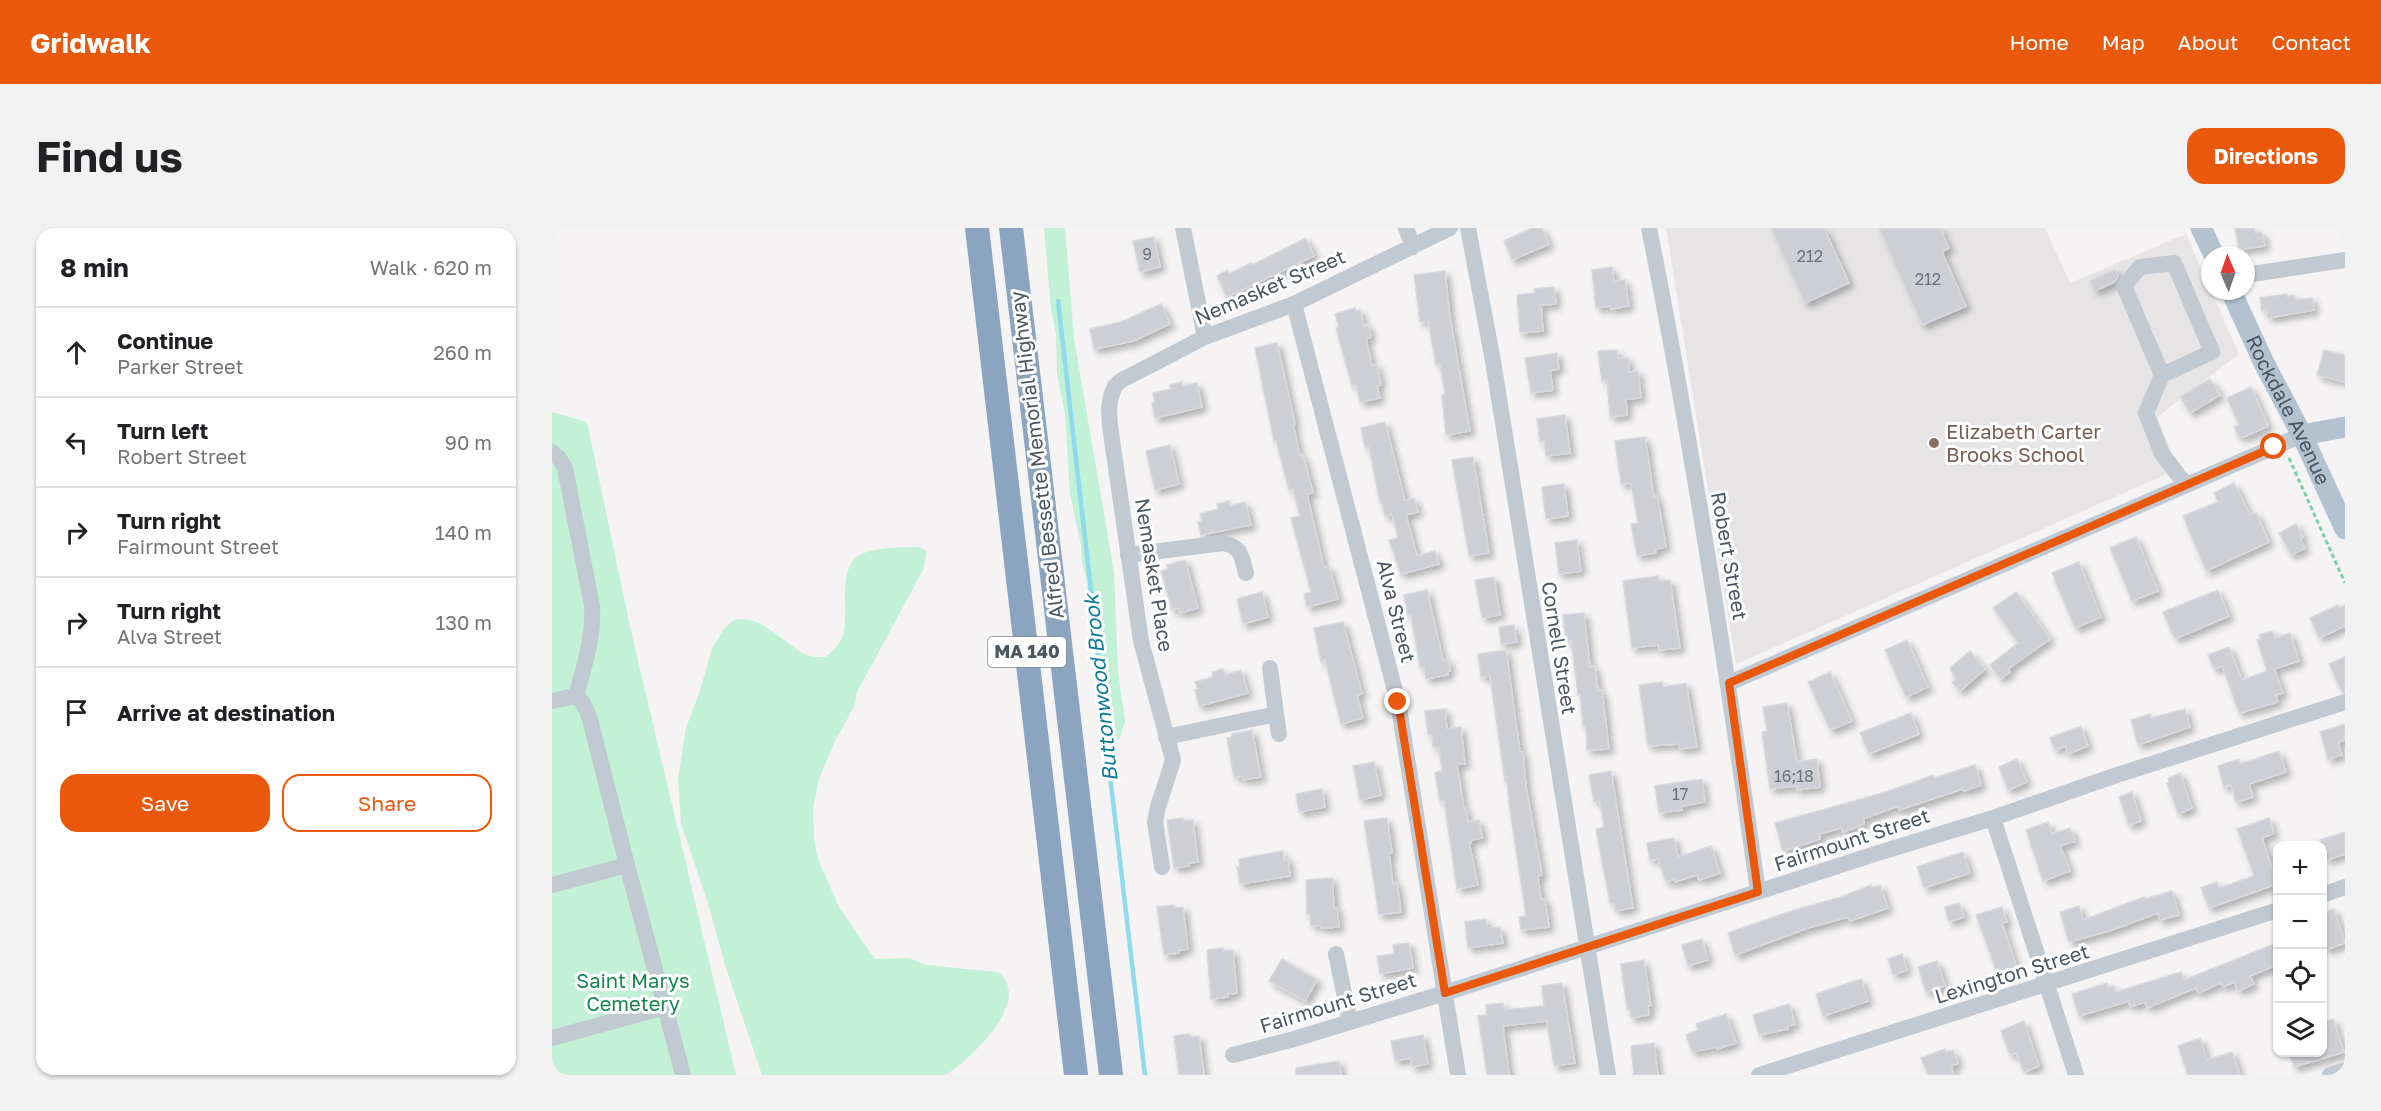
<!DOCTYPE html>
<html lang="en">
<head>
<meta charset="utf-8">
<style>
	:root { --surface:#fff; --page:#f2f2f2; --text:#202124; --muted:#757577; --line:#e0e0e0; --accent:#ea580c }
	body { margin:0; font-family:"Golos Text",sans-serif; background:var(--page); color:var(--text) }
	.controls { position:absolute; right:18px; bottom:18px; display:grid; overflow:hidden; border-radius:12px; box-shadow:0 2px 4px #0004 }
	.controls button { width:54px; height:54px; display:grid; place-items:center; padding:0; border:0; border-bottom:2px solid var(--line); background:var(--surface); color:var(--text); font:30px sans-serif }
	.compass { position:absolute; left:1649px; top:18px; width:54px; height:54px; border-radius:50%; background:var(--surface); box-shadow:0 2px 4px #0004; rotate:358deg }
	.stop { position:absolute; width:18px; height:18px; margin:-14px; border:4px solid #ea580c; border-radius:50%; background:#fff }
	.stop.end { background:#ea580c; border-color:#fff; box-shadow:0 2px 6px #0008 }
	.list { margin:0; padding:0; list-style:none }
	h2 { display:flex; justify-content:space-between; align-items:center; height:78px; margin:0; padding:0 24px; font-size:26px }
	h2 small { font-size:20px; font-weight:400; color:var(--muted) }
	.list li { display:grid; grid-template-columns:39px 1fr auto; gap:18px; align-items:center; box-sizing:border-box; height:90px; padding:0 24px; border-top:2px solid var(--line) }
	.list b { display:block; font-size:22px; white-space:nowrap }
	.list p { margin:0; font-size:20px; white-space:nowrap; color:var(--muted) }
	.list em { font-size:20px; font-style:normal; color:var(--muted) }
	.actions { display:flex; gap:12px; padding:18px 24px }
	.actions a { flex:1; padding:14px 0; border:2px solid var(--accent); border-radius:18px; text-align:center; font-size:21px; color:var(--accent) }
	.actions .main { background:var(--accent); color:#fff }
	.icon { flex:none; width:33px; height:33px; fill:none; stroke:currentColor; stroke-width:2; stroke-linecap:round; stroke-linejoin:round }
	.map { position:relative; flex:none; width:1793px; height:847px; overflow:hidden; border-radius:18px }
	header { display:flex; align-items:center; gap:36px; box-sizing:border-box; height:84px; padding:0 30px; background:var(--accent); color:#fff }
	header strong { font-size:28px }
	nav { display:flex; gap:33px; margin-inline-start:auto; font-size:21px }
	.intro { display:flex; align-items:center; justify-content:space-between; box-sizing:border-box; height:144px; padding:0 36px }
	h1 { margin:0; font-size:42px }
	.button { padding:15px 27px; border-radius:18px; background:var(--accent); color:#fff; font-size:21px; font-weight:700 }
	main { display:flex; gap:36px; padding:0 36px }
	aside { flex:1; background:var(--surface); border-radius:18px; box-shadow:0 2px 4px #0004 }
	.map>svg:first-child { display:block }
	.education { fill:#e6e4e5 }
	.green { fill:#c3f1d5 }
	.lines { fill:none; stroke-linecap:round; stroke-linejoin:round }
	.stream { stroke:#90daee; stroke-width:4.5 }
	.building { fill:#cdcfd5; stroke:#d7d9de; stroke-width:1.5; filter:url(#shadow) }
	.path { stroke:#7ad0a6; stroke-width:3; stroke-dasharray:4.5 3; stroke-linecap:butt }
	.minor { stroke:#c1cad2; stroke-width:16 }
	.major { stroke:#b3c2d1; stroke-width:21 }
	.highway { stroke:#8ba5c1; stroke-width:24 }
	.route { stroke:#ea580c; stroke-width:8 }
	.education-dot { fill:#8d6e63; stroke:#fff; stroke-width:2 }
	.labels { text-anchor:middle; stroke-width:6; stroke-linejoin:round; paint-order:stroke }
	.number-label { font-size:16px; fill:#6b747e }
	.shield { fill:#fff; stroke:#808990; stroke-width:1.5 }
	.shield-label { font-size:18px; font-weight:bold; fill:#4a5661 }
	.street-label { font-size:20px; fill:#4a5661; stroke:#fff }
	.education-label { font-size:20px; fill:#785e54; stroke:#fff; text-anchor:start }
	.park-label { font-size:20px; fill:#17864f; stroke:#fff }
	.water-label { font-size:21px; font-style:italic; fill:#0c7c9b; stroke:#fff }
</style>
</head>
<body>
<header>
<strong>Gridwalk</strong>
<nav><a>Home</a><a>Map</a><a>About</a><a>Contact</a></nav>
</header>
<div class="intro"><h1>Find us</h1><a class="button">Directions</a></div>
<main>
<aside>
<h2>8 min<small>Walk · 620 m</small></h2>
<ul class="list">
<li><svg class="icon" aria-label="ahead" viewBox="0 0 24 24"><path d="M12 20V5M6 11l6-6 6 6"/></svg><div><b>Continue</b><p>Parker Street</p></div><em>260 m</em></li>
<li><svg class="icon" aria-label="left" viewBox="0 0 24 24"><path d="M17 20v-9H6M10 6l-5 5 5 5"/></svg><div><b>Turn left</b><p>Robert Street</p></div><em>90 m</em></li>
<li><svg class="icon" aria-label="right" viewBox="0 0 24 24"><path d="M7 20v-9h11M14 6l5 5-5 5"/></svg><div><b>Turn right</b><p>Fairmount Street</p></div><em>140 m</em></li>
<li><svg class="icon" aria-label="right" viewBox="0 0 24 24"><path d="M7 20v-9h11M14 6l5 5-5 5"/></svg><div><b>Turn right</b><p>Alva Street</p></div><em>130 m</em></li>
<li><svg class="icon" aria-label="arrive" viewBox="0 0 24 24"><path d="M6 21V4h12l-3 4 3 4H6"/></svg><div><b>Arrive at destination</b></div></li>
</ul>
<div class="actions"><a class="main">Save</a><a>Share</a></div>
</aside>
<div class="map">
<svg width="1793" height="847" viewBox="0 0 1793 847">
	<defs>
		<filter id="shadow"><feDropShadow dx="4.5" dy="4.5" stdDeviation="3" flood-color="#0004"/></filter>
	</defs>
	<rect width="100%" height="100%" fill="#f5f3f3"/>
	<path class="education" d="M1114,0H1493L1518,55L1634,6L1687,126L1605,189L1626,241L1184,436Z"/>
	<path class="green" d="M492,0H513L522,110L562,345L566,443L573,494L567,512L553,509L546,487L541,390L538,382L535,354L530,333L529,317L518,266L513,186L505,146L504,106L499,81Z
		M0,184L35,194L79,403L184,847H0Z
		M368,319L375,324L371,342L305,464L302,479L283,513L267,551L261,580L262,611L266,631L288,681L323,731L357,730L374,737L446,744C482,773 418,831 394,847H210L173,737L155,672L129,596L126,551L134,500L148,463L160,420L172,401L182,392C211,386 232,417 254,427C260,430 267,429 274,429C281,422 288,417 291,407C298,385 284,341 308,327C325,318 350,320 368,319Z"/>
	<g class="lines">
		<path class="stream" d="M506,73L548,442L556,530L593,847"/>
	</g>
	<path class="building" d="M980,0H990L997,16L960,32L952,13Z
		M1219,0H1272L1297,55L1253,75Z
		M1327,0H1388L1397,20L1390,24L1414,78L1370,97Z
		M1683,0H1702L1703,5L1710,4L1713,18L1687,22Z
		M602,9L608,39L588,44L581,13Z
		M754,10L762,28L675,69L665,48L675,42L677,46L699,35L700,37Z
		M1060,39L1062,54L1073,52L1077,78L1059,81V78L1044,80L1040,42Z
		M1563,41L1566,48L1563,54L1543,63L1538,53Z
		M893,43L898,90L918,203L894,207L890,167H893L888,136L884,137L876,93L868,94L862,47Z
		M1002,59L1004,76L989,77L991,103L968,105L965,67L983,65L982,61Z
		M1735,66V69L1742,67V72L1760,70L1762,82L1716,90L1715,81L1710,82L1708,70Z
		M609,76L618,96L581,113L542,121L538,101L569,94Z
		M803,80L804,83L808,82L812,98L816,97L819,109L814,111L820,138L825,137L829,157L825,158L828,170L808,174L804,157L800,158L784,100L787,99L783,86Z
		M725,115L743,196L741,197L748,228L751,227L761,265L755,266L772,340L777,338L786,371L755,379L752,366L759,364L739,290L748,288L741,261L737,262L724,212L722,213L703,120Z
		M1065,122L1066,130H1076L1077,144L1086,143L1089,170L1074,171L1075,187L1058,189L1055,152L1050,153L1046,123Z
		M1772,122L1793,127V154L1765,147Z
		M1005,125L1007,141L998,143L1001,162L979,165L973,130Z
		M1658,151L1668,167L1638,185L1628,169Z
		M630,154L631,158L645,155L650,179L603,190L600,175L603,174L601,165L619,161L618,157Z
		M1699,159L1716,198L1692,209H1687L1682,199L1687,197L1675,170Z
		M1013,187L1018,225L994,228L992,213L988,214L985,191Z
		M833,194L853,273L862,270L866,284L854,287L865,328L883,323L887,336L849,346L837,312L846,310L840,286L833,288L830,275H828L817,219L813,220L809,200Z
		M1093,209L1102,269L1105,268L1114,319L1103,321L1104,325L1085,328L1079,296L1086,295L1080,260L1078,255L1069,256L1063,213Z
		M618,217L627,256L603,262L594,223Z
		M921,229L937,325L917,328L900,232Z
		M1682,255L1698,287L1704,285L1717,314L1654,343L1631,288L1666,274L1662,265Z
		M1012,256L1016,288L994,291L990,259Z
		M677,273L678,278L693,274L699,297L649,307L646,294L650,293L648,286L666,281L665,276Z
		M1744,296L1751,309L1748,311L1753,320L1739,327L1727,305Z
		M1584,309L1606,363L1580,373L1558,320Z
		M1025,312L1029,343L1007,346L1003,315Z
		M633,332L646,380L628,385L627,380L620,382L609,343L616,341L615,337Z
		M1527,334L1549,389L1523,400L1500,345Z
		M1106,348L1107,353L1118,352L1128,420L1107,422L1106,417L1080,420L1071,353Z
		M942,349L948,387L930,390L923,352Z
		M875,362L891,433L896,431L898,443L895,444L896,447L874,451L872,439L868,440L859,387L856,388L852,367Z
		M1666,362L1677,388L1623,411L1611,384Z
		M710,364L716,389L691,396L685,371Z
		M1464,364L1498,411L1456,441L1458,444L1448,451L1438,437L1466,415L1441,380Z
		M1786,377L1787,380L1793,377V398L1767,410L1758,390Z
		M1032,385L1038,439L1043,438L1046,463L1050,462L1057,521L1035,522L1034,497L1031,498L1028,466H1026L1019,413L1014,414L1011,387Z
		M791,394L810,466L805,467L811,490L789,496L773,432L769,433L762,400Z
		M962,397L965,414L949,416L947,399Z
		M1720,403L1723,410L1738,405L1747,433L1722,441L1731,465L1724,467L1726,474L1687,485L1670,438L1662,441L1656,427L1677,419L1690,452L1715,443L1705,412L1709,411L1707,407Z
		M1355,412L1376,459L1354,469L1333,422Z
		M954,422L968,524H971L974,559L990,647L986,648L989,671H993L997,699L969,702L967,689L974,688L957,575L955,553H953L938,448L929,449L926,426Z
		M1418,423L1433,441L1408,463L1400,454L1404,451L1398,440Z
		M1793,429V464H1790L1777,436Z
		M671,441L673,447L689,442L696,465L647,478L643,462L646,461L643,454L661,449L660,444Z
		M1278,444L1300,493L1278,502L1256,454Z
		M1110,454L1111,459L1134,455L1145,519L1127,521V516L1096,518L1087,457Z
		M1235,475L1245,534L1265,531L1268,559L1245,562L1244,558L1218,561L1210,504L1215,503L1211,479Z
		M893,481L895,501L909,499L913,536H905L912,581L914,580L916,594L927,592L930,610L919,612V615H917L926,657L905,661L892,572L888,573L883,545L890,543L887,519H881L880,507H876L873,483Z
		M1633,481L1638,499L1586,517L1579,492L1598,486L1599,490Z
		M1359,485L1367,506L1317,526L1308,505Z
		M1793,496V512L1786,514L1790,527L1776,531L1768,504Z
		M1529,498L1536,518L1516,526L1513,518L1503,522L1498,510Z
		M700,502L709,549L691,552L690,548L682,549L675,510L680,509V506Z
		M1727,523L1734,544L1697,556L1701,569L1684,574L1679,557L1672,559L1666,538L1687,531L1688,536Z
		M1465,531L1475,554L1456,562L1447,539Z
		M822,534L829,567L808,572L801,538Z
		M1423,537L1429,557L1412,563L1411,561L1347,582L1346,578L1311,591L1312,596L1291,604L1289,600L1267,606L1268,611L1231,623L1223,595L1334,564L1381,547L1382,550Z
		M1059,543L1081,680L1063,683L1062,675H1058L1044,601L1052,599L1048,573L1042,574L1037,547Z
		M1628,545L1640,580L1626,586L1615,555L1617,554L1616,550Z
		M1150,551L1153,574L1130,578V582L1107,585L1103,558Z
		M770,561L773,579L747,584L744,566Z
		M1580,564L1589,593L1577,597L1567,569Z
		M631,590L632,593L641,592L646,634L637,635V638L622,640L615,592Z
		M835,590L840,625L837,626L841,656L845,655L849,684L827,687L812,593Z
		M1717,590L1722,605L1710,610L1725,656L1657,680L1649,660L1665,654L1667,660L1702,648L1685,601Z
		M1496,594L1500,606L1518,600L1523,613L1508,618L1518,643L1491,653L1474,602Z
		M1793,604V626L1775,632L1768,612Z
		M1122,610L1126,629L1159,618L1168,645L1147,652L1145,647L1123,654L1122,651L1114,654L1106,631L1098,632L1095,615Z
		M731,623L732,632L736,631L738,648L688,656L685,639H688L687,631Z
		M1411,624L1418,645L1372,660L1365,639Z
		M780,650L782,680H785L787,699L769,700V697L759,698L758,686H755L754,652Z
		M1319,657L1320,660L1328,657L1336,680L1298,693L1296,689L1256,700L1183,727L1176,705L1236,684L1289,669Z
		M1620,663L1627,687L1608,692L1606,685L1560,702L1517,714L1508,684L1527,678L1531,692L1592,669L1593,671Z
		M1407,675L1412,689L1397,694L1393,679Z
		M621,677L622,680L631,679L636,721L627,722V725L612,727L605,679Z
		M1450,679L1455,694L1450,695L1466,743L1447,750L1424,687Z
		M1782,681L1793,715L1774,722L1770,713V685Z
		M934,691L935,700L948,699L951,715L916,720L913,694Z
		M1150,711L1156,732L1136,738L1130,717Z
		M857,715L861,740L828,746L825,728L842,726L841,717Z
		M1725,715V737L1698,748L1702,756L1686,763L1682,754L1671,759L1669,755L1646,765L1644,760L1595,780L1593,774L1578,779L1577,773L1527,788L1520,766L1555,755L1556,759L1562,758L1564,764L1629,744L1632,752Z
		M671,720V723L681,722L685,765L676,766V769L659,771L655,722Z
		M1350,726L1355,742L1341,747L1336,731Z
		M730,731L765,752L753,773L717,753Z
		M1092,732L1099,778H1096L1097,787L1079,790L1078,780L1075,781L1069,736Z
		M1385,733L1393,758L1374,764L1366,739Z
		M1309,751L1316,773L1271,788L1264,766Z
		M1010,755L1023,835L1002,838L995,793L951,798L957,847H935L926,788L935,787L934,777L951,775L952,782L992,778L990,758Z
		M1237,776L1243,796L1235,799L1236,801L1207,807L1201,787Z
		M1174,786L1184,815L1165,821V819L1140,824L1134,807L1146,802L1144,796Z
		M1781,791L1792,824L1742,839L1737,825H1770V795Z
		M1472,793L1487,838L1472,844L1464,825L1458,827L1449,803Z
		M637,806L638,809L647,808L652,847H627L622,808Z
		M871,807L876,836L860,839L859,830L843,833L839,813Z
		M1648,810L1655,832L1680,824L1688,847H1636L1626,818Z
		M1102,815L1106,847H1082L1079,818Z
		M1393,821L1394,824L1401,822L1406,835L1399,838L1402,847H1376L1369,830Z
		M787,833L789,847H744V840Z"/>
	<g class="lines">
		<path class="path" d="M1737,230L1793,355"/>
		<path class="minor" d="M631,0L653,109
			M854,0L861,19
			M916,0L941,133L1056,847
			M1097,0C1141,220 1175,442 1206,664
			M1694,47L1793,32
			M742,76L846,474L906,847
			M1610,147L1660,124L1622,35L1588,39L1572,58L1610,147L1594,185L1610,226L1634,257
			M0,224L7,230L13,240L40,378C42,410 32,438 24,468
			M576,327L671,315C690,319 689,327 694,345
			M1177,455L1750,207
			M0,473L24,468L31,475L37,488L75,637L0,657
			M724,486L727,506
			M614,509L724,486L718,440
			M1441,590L1524,847
			M610,639L603,594L606,579L621,532L589,413L558,198L557,181L559,168L563,158L570,152L653,109L742,76L898,0
			M1770,667L1793,659
			M784,726L798,794
			M113,779L131,847
			M0,810L113,779L75,637
			M681,827L742,811L893,765L1326,625L1441,590L1562,548L1793,474
			M1207,847L1726,682
			M1778,847L1793,842"/>
		<g class="major">
			<path d="M1649,0L1662,27"/>
			<path id="s1" d="M1679,63L1712,135L1750,207L1793,301"/>
			<path d="M1750,207L1793,199"/>
		</g>
		<path class="highway" d="M425,0L524,847
			M459,0L559,847"/>
	</g>
	<g class="lines">
		<path class="route" d="M846,474L893,765L1206,664L1177,455L1722,219"/>
	</g>
	<circle class="education-dot" cx="1382" cy="215" r="6"/>
	<g class="labels">
		<g class="number-label">
			<text x="595" y="32">9</text>
			<text x="1258" y="34">212</text>
			<text x="1376" y="57">212</text>
			<text x="1242" y="554">16;18</text>
			<text x="1128" y="572">17</text>
		</g>
		<rect class="shield" x="436" y="409" width="78" height="30" rx="4.5"/>
		<g class="shield-label">
			<text x="475" y="430">MA 140</text>
		</g>
		<g class="street-label">
			<text transform="translate(718 59) rotate(-23)" y="7">Nemasket Street</text>
			<text dy="7" stroke="none"><textPath href="#s1" startOffset="132">Rockdale Avenue</textPath></text>
			<text transform="translate(485 227) rotate(-97)" y="7">Alfred Bessette Memorial Highway</text>
			<text transform="translate(1177 328) rotate(80)" y="7">Robert Street</text>
			<text transform="translate(602 347) rotate(81)" y="7">Nemasket Place</text>
			<text transform="translate(844 383) rotate(76)" y="7">Alva Street</text>
			<text transform="translate(1007 420) rotate(81)" y="7">Cornell Street</text>
			<text transform="translate(1300 612) rotate(-18)" y="7">Fairmount Street</text>
			<text transform="translate(1460 746) rotate(-17)" y="7">Lexington Street</text>
			<text transform="translate(786 775) rotate(-17)" y="7">Fairmount Street</text>
		</g>
		<g class="education-label">
			<text x="1394" y="211">Elizabeth Carter<tspan x="1394" dy="23">Brooks School</tspan></text>
		</g>
		<g class="park-label">
			<text x="81" y="760">Saint Marys<tspan x="81" dy="23">Cemetery</tspan></text>
		</g>
		<g class="water-label">
			<text transform="translate(549 460) rotate(-96)" y="7">Buttonwood Brook</text>
		</g>
	</g>
</svg>
<div class="controls">
<button>+</button>
<button>−</button>
<button><svg class="icon" aria-label="locate" viewBox="0 0 24 24"><circle cx="12" cy="12" r="6"/><path d="M12 2v4M12 18v4M2 12h4M18 12h4"/></svg></button>
<button><svg class="icon" aria-label="layers" viewBox="0 0 24 24"><path d="M12 4l9 5-9 5-9-5zM3 14l9 5 9-5"/></svg></button>
</div>
<svg class="compass" viewBox="-18 -18 36 36"><path d="M0-13l5 13h-10z" fill="#e53935"/><path d="M0 13l5-13h-10z" fill="#757577"/></svg>
<div class="stop" style="left:1722px;top:219px"></div>
<div class="stop end" style="left:846px;top:474px"></div>
</div>
</main>
</body>
</html>
